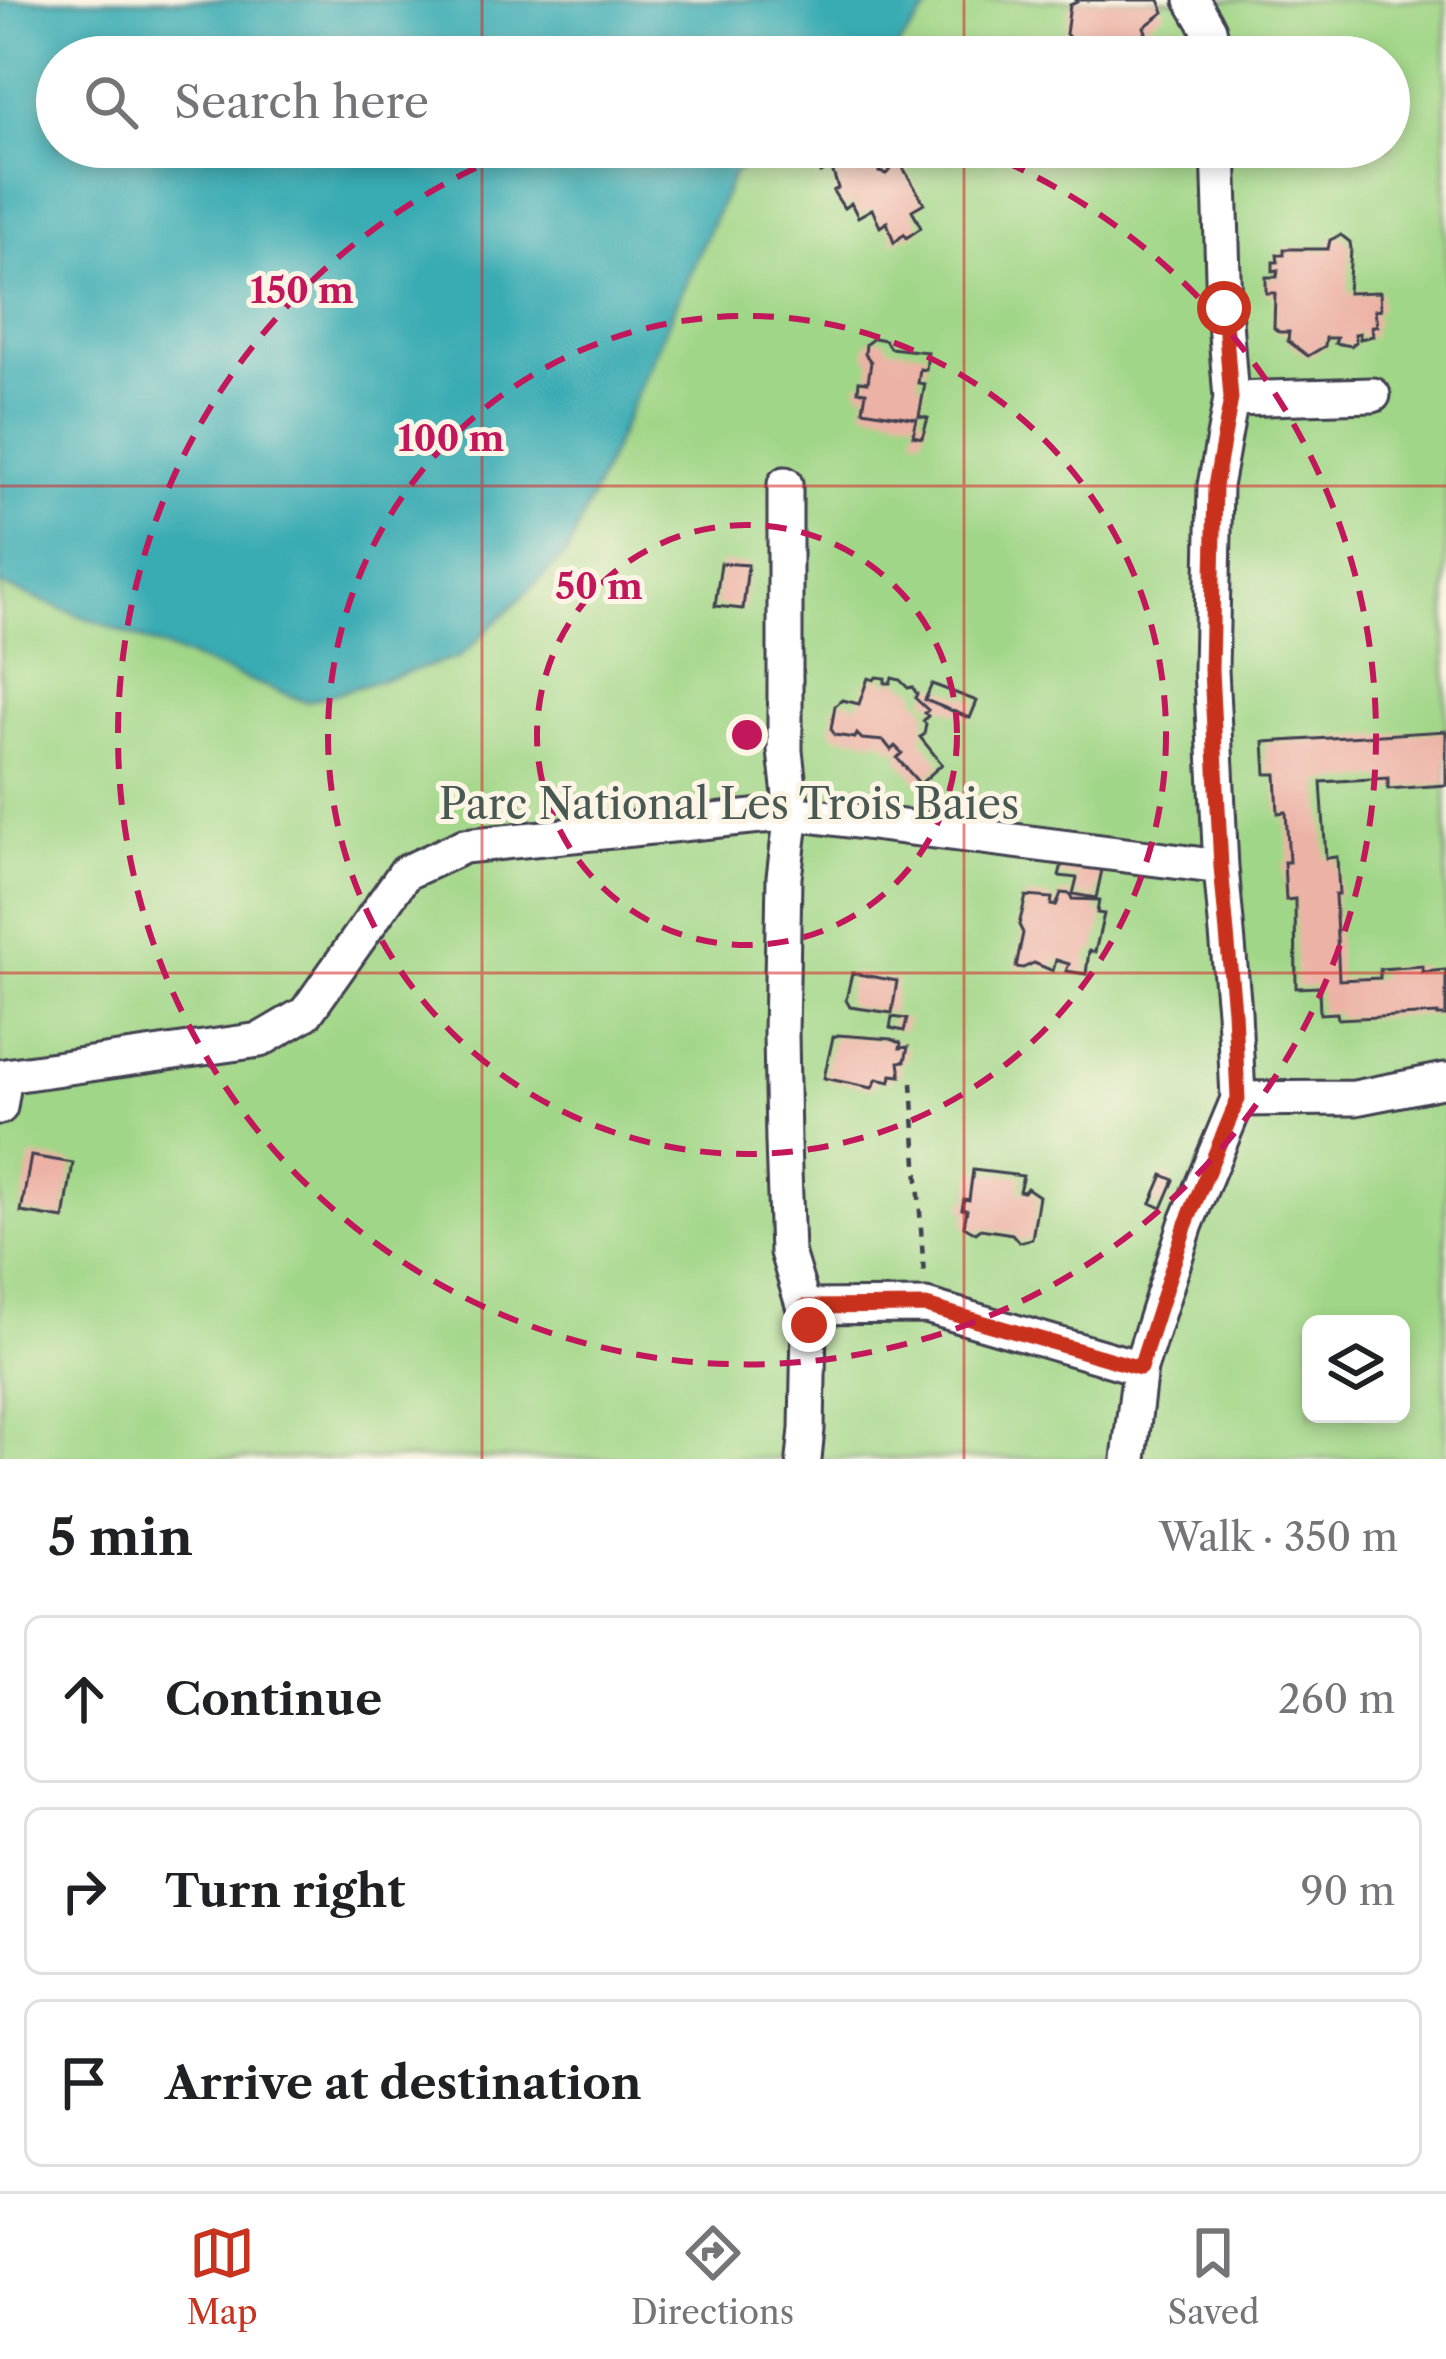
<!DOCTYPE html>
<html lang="en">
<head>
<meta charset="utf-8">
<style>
	:root { --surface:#fff; --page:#f6f6f6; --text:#202124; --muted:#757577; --line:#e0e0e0; --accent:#c8321e }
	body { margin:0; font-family:"Libre Caslon Text",serif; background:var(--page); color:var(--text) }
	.controls { position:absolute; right:36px; bottom:36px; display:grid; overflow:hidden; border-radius:18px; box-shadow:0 6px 18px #0003 }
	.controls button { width:108px; height:108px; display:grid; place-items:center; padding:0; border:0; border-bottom:3px solid var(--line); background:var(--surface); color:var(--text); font:60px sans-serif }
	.stop { position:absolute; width:36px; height:36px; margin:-27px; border:9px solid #c8321e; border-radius:50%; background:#fff }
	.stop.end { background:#c8321e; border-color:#fff; box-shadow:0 3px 12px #0008 }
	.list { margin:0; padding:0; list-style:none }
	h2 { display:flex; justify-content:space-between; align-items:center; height:156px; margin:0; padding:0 48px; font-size:51px }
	h2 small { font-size:39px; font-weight:400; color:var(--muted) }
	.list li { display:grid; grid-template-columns:78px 1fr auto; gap:36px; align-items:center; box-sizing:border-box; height:168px; margin:0 24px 24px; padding:0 24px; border:3px solid var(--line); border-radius:18px }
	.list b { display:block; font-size:45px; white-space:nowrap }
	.list em { font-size:39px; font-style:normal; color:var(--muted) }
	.icon { flex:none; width:66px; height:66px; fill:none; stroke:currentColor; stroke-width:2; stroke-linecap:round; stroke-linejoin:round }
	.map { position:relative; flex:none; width:1446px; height:1459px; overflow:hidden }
	.search { position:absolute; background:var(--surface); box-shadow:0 6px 18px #0003; left:36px; right:36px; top:36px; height:132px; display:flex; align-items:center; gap:30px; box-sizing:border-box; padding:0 42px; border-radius:66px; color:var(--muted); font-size:45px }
	.sheet { height:732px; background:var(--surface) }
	nav { display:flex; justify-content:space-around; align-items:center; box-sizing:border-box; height:168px; border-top:3px solid var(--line); background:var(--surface); font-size:33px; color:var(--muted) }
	nav a { display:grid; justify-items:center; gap:6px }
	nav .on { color:var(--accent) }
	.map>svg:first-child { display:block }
	.green { fill:#a0d687; stroke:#617c61; stroke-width:3; fill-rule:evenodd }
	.water { fill:#39abb3; stroke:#2e6677; stroke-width:3 }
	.building { fill:#ecb2a6 }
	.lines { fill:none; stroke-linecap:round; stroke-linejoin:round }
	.minor-casing { stroke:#403f4f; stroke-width:39 }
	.path { stroke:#403f4f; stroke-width:4.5; stroke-dasharray:9 9; stroke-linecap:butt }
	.minor { stroke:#fff; stroke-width:33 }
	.route { stroke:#c8321e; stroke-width:15 }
	.grid { fill:none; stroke:#d62828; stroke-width:3; stroke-opacity:0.55 }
	.ring { fill:none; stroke:#c2185b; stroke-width:6; stroke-dasharray:21 15 }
	.labels { text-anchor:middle; stroke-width:10; stroke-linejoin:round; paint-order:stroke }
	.park-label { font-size:42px; fill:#485852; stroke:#fcf5e5 }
	.centre { fill:#c2185b; stroke:#fcf5e5; stroke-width:6 }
	.ring-label { font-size:36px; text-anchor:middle; font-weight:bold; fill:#c2185b; stroke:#fcf5e5; stroke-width:10; stroke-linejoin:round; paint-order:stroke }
</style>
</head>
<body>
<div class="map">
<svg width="1446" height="1459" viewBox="0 0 1446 1459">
	<rect width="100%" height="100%" fill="#fcf5e5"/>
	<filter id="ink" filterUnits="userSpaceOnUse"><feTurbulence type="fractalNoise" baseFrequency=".00833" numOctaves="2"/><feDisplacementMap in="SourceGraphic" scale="24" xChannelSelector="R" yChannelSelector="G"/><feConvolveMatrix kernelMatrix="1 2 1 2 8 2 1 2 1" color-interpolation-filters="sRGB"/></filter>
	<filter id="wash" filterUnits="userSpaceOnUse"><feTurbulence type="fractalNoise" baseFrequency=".004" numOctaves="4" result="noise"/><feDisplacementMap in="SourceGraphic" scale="48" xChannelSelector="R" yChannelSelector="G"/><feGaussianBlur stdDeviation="2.7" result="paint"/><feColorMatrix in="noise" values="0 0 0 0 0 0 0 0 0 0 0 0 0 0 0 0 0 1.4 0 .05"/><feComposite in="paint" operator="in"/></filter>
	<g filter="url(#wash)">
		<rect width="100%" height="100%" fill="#ece4c3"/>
		<path class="green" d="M0,0H1446V1459H0ZM57,57H1389V147H57ZM1311,1324H1401V1414H1311Z"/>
		<path class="water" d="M0,0H935L890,57H57V147H771L734,173L567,553L460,657L306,702L0,585Z"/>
		<g id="blocks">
			<path class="building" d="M1076,0H1159L1164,12L1144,27L1146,32L1133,42L1124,44L1125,49L1113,56L1101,45L1087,48L1083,41L1077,46L1066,34L1070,5L1077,2Z
				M837,151L842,162L820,173L814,162Z
				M879,152L885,159L879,172L886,174L899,161L924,203L912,210L921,228L906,238L904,234L894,243L887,222L880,227L872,209L858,217L851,203L844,208L833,191L838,188L832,169L861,153L867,161L872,153Z
				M1341,235L1350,242L1351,249L1348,293L1380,292L1381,310H1375L1377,326H1372L1373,336L1360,339V333L1355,334L1356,342L1351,346L1335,343L1337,338H1326L1325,346L1308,356L1288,341L1289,332H1279L1274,328L1275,293H1266V277H1277L1278,270L1273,271V262H1278L1277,255H1284V249H1328L1330,240Z
				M874,338L885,340L890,348L928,352L926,370L920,369L918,383L925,384L919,416L928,418L922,438L913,436L917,419L863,410L866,392L858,391L859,381L868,382L871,362L865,354L866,344Z
				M721,563L748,565L743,609L715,606Z
				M876,677L885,678V683H890L892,678L900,680L908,688L912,687L917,694L915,698L928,710L925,713L928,716L923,721L926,724L924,735L920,737L942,764L920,784L897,758L902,753L895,746L891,750L884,741L862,739L857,734L855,738L835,735L831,729L835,706L842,700L859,704L868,678L874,680Z
				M932,684L977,701L970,718L925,700Z
				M1446,731V785L1388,789V778L1321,782L1326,858L1337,857L1339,894H1335L1339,980L1380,978V969L1423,966V972L1446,970V1016H1438V1014L1338,1019L1337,1013L1320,1014L1319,987L1296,988L1295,899L1286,900L1284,862H1289L1286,812L1278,813L1276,774H1266L1264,742Z
				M1063,860L1103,865L1096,898L1073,894L1077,878L1059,876Z
				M1061,893L1070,894L1072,899L1099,900L1097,913L1104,914L1095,952L1089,951L1086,974L1066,971L1069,964L1056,960L1053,971L1034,963L1023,968L1016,967L1023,933L1019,925L1026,896L1052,898L1051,905L1056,906Z
				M852,973L897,981L892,1013L850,1007L846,1000Z
				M892,1017L907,1019L904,1031L890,1028Z
				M838,1035L891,1039L901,1043L900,1048L908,1047L905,1061L899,1062L901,1076L891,1075L890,1082L877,1079L872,1088L824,1078L833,1037Z
				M31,1156L73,1163L64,1219L21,1212Z
				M973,1170L1023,1176L1019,1191L1024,1192L1027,1188L1039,1196L1032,1239L1019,1242L1012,1234L981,1229L976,1233L964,1226L967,1210L962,1209L964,1199L969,1200Z
				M1163,1175L1174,1180L1162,1208L1151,1203Z"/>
		</g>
	</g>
	<g filter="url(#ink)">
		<use href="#blocks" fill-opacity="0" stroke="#403f4f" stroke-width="3"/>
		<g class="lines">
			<defs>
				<path id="minor" d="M1192,0L1209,29L1215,57
					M1231,399L1373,395
					M785,484V751L792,813L784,877L781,1033L783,1142L787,1252L809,1325L807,1429L804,1459
					M1238,1099L1355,1098L1446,1080
					M0,1107L5,1076L260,1040L306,1013L405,873L464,846L792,813L1221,867
					M804,1307L926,1306L1140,1368
					M1129,1459L1140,1368L1186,1224L1238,1099L1234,1011L1221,867L1211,670L1215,486L1231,399L1224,308L1219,147"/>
			</defs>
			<use href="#minor" class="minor-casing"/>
			<path class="path" d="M912,1083L924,1277"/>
			<use href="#minor" class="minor"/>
		</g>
	</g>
	<g class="lines" filter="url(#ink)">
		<path class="route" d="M809,1325L804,1307L926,1306L1140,1368L1186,1224L1238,1099L1234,1011L1221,867L1211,670L1215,486L1231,399L1224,308"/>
	</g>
	<path class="grid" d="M482,0V57M964,0V57M482,147V1459M964,147V1459M0,486H1446M0,973H1446"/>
	<g class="ring">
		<circle cx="747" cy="735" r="210"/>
		<circle cx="747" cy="735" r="419"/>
		<path d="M972 148A629 629 0 1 1 522 148"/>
	</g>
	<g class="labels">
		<g class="park-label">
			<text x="729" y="819">Parc National Les Trois Baies</text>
		</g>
	</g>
	<circle cx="747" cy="735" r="18" class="centre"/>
	<g class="ring-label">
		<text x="302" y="303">150 m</text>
		<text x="451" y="451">100 m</text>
		<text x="599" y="599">50 m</text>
	</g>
</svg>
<div class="controls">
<button><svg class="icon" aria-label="layers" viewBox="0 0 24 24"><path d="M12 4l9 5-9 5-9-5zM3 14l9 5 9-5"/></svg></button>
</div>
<div class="stop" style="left:1224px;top:308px"></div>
<div class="stop end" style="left:809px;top:1325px"></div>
<div class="search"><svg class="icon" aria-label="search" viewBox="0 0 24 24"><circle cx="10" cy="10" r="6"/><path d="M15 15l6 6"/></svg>Search here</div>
</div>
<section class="sheet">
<h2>5 min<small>Walk · 350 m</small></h2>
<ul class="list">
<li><svg class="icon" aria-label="ahead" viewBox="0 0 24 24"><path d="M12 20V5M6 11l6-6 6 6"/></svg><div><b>Continue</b></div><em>260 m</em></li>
<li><svg class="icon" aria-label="right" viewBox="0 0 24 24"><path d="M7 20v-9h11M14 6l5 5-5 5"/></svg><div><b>Turn right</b></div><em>90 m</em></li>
<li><svg class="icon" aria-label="arrive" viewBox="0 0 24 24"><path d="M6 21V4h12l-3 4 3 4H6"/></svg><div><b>Arrive at destination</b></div></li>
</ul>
</section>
<nav>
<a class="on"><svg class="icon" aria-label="map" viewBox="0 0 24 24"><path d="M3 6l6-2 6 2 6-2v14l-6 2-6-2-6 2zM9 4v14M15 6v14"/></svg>Map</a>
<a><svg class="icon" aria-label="directions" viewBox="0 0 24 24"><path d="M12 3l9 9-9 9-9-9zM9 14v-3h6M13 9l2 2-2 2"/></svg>Directions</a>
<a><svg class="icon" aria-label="saved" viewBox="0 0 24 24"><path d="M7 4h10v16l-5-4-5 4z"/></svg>Saved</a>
</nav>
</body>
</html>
